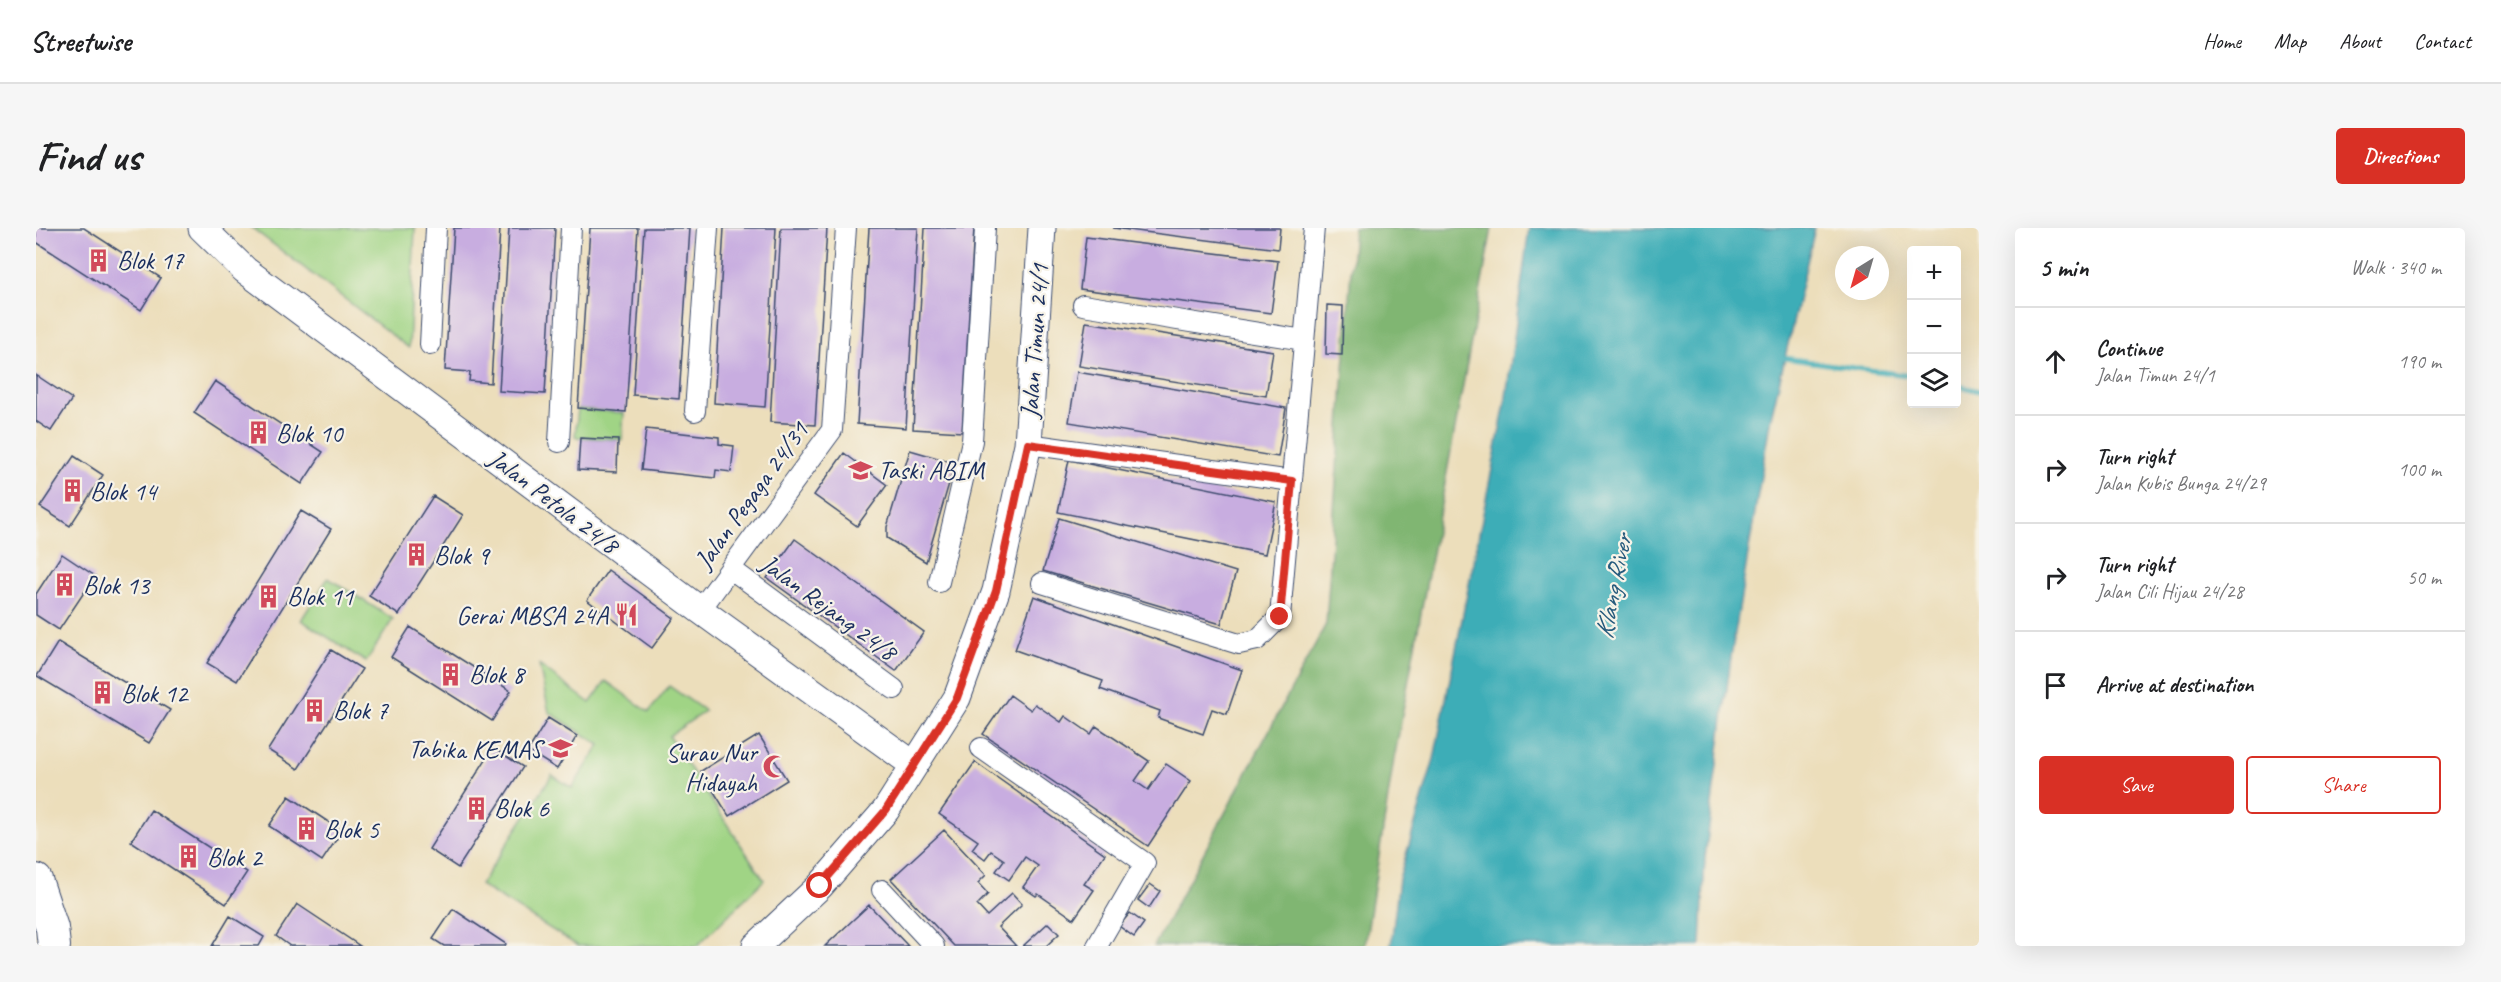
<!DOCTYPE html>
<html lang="en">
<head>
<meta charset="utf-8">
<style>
	:root { --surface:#fff; --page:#f6f6f6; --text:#202124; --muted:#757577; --line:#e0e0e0; --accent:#d93025 }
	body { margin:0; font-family:Caveat,sans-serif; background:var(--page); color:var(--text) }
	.controls { position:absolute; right:18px; top:18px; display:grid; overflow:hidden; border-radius:6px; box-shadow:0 6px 24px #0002 }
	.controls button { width:54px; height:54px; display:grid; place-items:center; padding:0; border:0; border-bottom:2px solid var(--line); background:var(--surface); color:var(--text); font:30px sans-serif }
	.compass { position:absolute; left:1799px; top:18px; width:54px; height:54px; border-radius:50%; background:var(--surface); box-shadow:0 6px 24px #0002; rotate:217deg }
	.stop { position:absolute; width:18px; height:18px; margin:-14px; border:4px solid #d93025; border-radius:50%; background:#fff }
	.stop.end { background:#d93025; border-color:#fff; box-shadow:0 2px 6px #0008 }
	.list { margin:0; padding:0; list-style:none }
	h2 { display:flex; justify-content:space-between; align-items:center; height:78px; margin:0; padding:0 24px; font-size:26px }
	h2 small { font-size:20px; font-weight:400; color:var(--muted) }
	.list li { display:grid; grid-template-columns:39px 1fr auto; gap:18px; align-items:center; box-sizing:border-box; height:108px; padding:0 24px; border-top:2px solid var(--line) }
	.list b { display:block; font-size:22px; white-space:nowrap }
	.list p { margin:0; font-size:20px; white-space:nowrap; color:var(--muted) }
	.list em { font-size:20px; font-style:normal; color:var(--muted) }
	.actions { display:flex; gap:12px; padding:18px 24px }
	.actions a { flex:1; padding:14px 0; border:2px solid var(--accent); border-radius:6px; text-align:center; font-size:21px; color:var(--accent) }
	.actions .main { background:var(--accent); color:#fff }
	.icon { flex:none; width:33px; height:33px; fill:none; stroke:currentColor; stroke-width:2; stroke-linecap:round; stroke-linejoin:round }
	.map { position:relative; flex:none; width:1943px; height:718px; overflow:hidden; border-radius:6px }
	header { display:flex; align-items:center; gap:36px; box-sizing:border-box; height:84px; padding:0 30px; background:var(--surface); border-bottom:2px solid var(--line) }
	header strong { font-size:28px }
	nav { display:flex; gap:33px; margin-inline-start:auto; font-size:21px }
	.intro { display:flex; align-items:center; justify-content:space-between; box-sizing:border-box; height:144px; padding:0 36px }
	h1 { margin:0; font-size:42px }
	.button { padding:15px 27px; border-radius:6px; background:var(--accent); color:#fff; font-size:21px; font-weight:700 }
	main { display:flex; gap:36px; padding:0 36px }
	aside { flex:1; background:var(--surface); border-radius:6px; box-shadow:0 6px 24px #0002 }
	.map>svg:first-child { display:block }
	.green { fill:#a0d485; stroke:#5e8272; stroke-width:1.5 }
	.forest { fill:#80b672; stroke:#4e7268; stroke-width:1.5 }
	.water { fill:#3dadb7; stroke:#2c6e8a; stroke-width:1.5 }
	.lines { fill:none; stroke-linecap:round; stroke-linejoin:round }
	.stream { stroke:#3dadb7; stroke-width:5 }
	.building { fill:#c8ade0 }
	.street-casing { stroke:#3a496c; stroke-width:22 }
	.secondary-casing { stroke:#3a496c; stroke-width:29 }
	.primary-casing { stroke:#3a496c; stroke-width:34 }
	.street { stroke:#fff; stroke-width:20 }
	.secondary { stroke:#fff; stroke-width:27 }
	.primary { stroke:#fff; stroke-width:32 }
	.route { stroke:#d93025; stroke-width:8 }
	.labels { text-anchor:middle; stroke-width:4.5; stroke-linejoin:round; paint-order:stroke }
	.poi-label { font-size:26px; fill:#1b2f5e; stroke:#f7f3e8; text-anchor:start }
	.street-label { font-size:26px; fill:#1b2f5e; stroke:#f7f3e8 }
	.water-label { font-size:27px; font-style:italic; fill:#275b7d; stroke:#f7f3e8 }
</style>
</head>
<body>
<header>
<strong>Streetwise</strong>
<nav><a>Home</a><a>Map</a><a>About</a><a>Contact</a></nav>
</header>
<div class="intro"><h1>Find us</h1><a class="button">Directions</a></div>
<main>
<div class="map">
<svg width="1943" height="718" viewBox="0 0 1943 718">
	<rect width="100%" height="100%" fill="#f7f3e8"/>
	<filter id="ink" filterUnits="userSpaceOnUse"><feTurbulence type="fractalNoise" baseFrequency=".0167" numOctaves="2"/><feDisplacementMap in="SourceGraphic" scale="12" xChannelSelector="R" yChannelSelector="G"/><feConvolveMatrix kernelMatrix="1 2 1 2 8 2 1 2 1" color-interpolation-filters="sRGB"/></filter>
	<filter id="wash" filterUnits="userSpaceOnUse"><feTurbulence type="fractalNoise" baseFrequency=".008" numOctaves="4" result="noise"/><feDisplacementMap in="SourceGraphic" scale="24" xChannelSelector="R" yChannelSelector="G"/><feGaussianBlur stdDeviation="1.35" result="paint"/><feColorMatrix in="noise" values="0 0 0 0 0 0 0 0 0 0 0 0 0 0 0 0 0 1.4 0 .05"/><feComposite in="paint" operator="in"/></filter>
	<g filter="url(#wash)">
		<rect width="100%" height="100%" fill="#ecdebb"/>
		<path class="green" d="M216,0H379L373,120Z
			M542,181L588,185L586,212L539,209Z
			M292,350L357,391L330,434L265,392Z
			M503,437L554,475L570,453L613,484L633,458L669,483L633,508L728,652L661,718H542L444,657L516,547L536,560L564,517L513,484Z"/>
		<path class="forest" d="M1318,0H1456L1357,537L1329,718H1118L1290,396Z"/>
		<path class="water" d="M1493,0H1779L1734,194L1695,429L1669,630L1665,718H1355L1363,651L1398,531L1469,176Z"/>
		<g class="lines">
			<path class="stream" d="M1741,129L1876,148
				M1920,157L1943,163"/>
		</g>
		<g id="blocks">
			<path class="building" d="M0,0H48L125,50L105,82L0,14Z
				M418,0H464L455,155L433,153L434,144L409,142Z
				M473,0H519L509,166L463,163Z
				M554,0H602L590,184L542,180Z
				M608,0H654L643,171L597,167Z
				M688,0H740L729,179L678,175Z
				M745,0H791L779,197L734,194Z
				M833,0H882L870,200L821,196Z
				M889,0H938L926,204L877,201Z
				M1077,0H1244L1242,21Z
				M1050,9L1242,33L1235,85L1044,61Z
				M1291,77L1307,78L1306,127L1290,126Z
				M1050,94L1237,123L1230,168L1043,138Z
				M1041,144L1250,180L1242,229L1033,194Z
				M0,147L36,171L15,203L0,193Z
				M179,153L287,224L266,256L158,185Z
				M610,201L683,209V216L698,218L695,244L680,242L679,250L605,242Z
				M544,210L582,212L581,244L542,242Z
				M874,222L919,235L890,334L851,310V299Z
				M808,225L851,257L821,298L778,267Z
				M38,228L67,247L34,298L4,279Z
				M1033,232L1240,274L1229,326L1022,284Z
				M397,268L427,287L363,387L333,368Z
				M265,283L295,301L201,453L171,435Z
				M1023,290L1200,344L1185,396L1007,343Z
				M759,311L888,404L860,443L731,350Z
				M26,326L59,348L23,402L0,387V366Z
				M572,342L638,390L616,420L551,372Z
				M998,368L1206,442L1191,486L1176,481L1167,506L1122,490L1124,483L1064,461L1067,453L979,422Z
				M374,399L475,463L456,493L355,429Z
				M22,414L134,482L113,515L1,448Z
				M295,422L326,441L262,541L232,522Z
				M974,467L995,482L999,476L1025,494L1029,488L1055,506L1060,498L1113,533L1099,553L1112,562L1130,536L1155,553L1112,618L947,506Z
				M512,490L541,508L521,541L492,523Z
				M723,507L751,552L693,588L665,543Z
				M457,520L487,539L422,640L393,621Z
				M939,534L1069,626L1048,656L1058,662L1038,691L1002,666L1000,668L987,659L1002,638L989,629L973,652L960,643L968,632L955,623L949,631L936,621L942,613L903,586Z
				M253,568L306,603L286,633L233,598Z
				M115,582L211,644L190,676L95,613Z
				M908,602L950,647L942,655L952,666L941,677L951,688L976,665L986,676L962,699L980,718H918L855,651Z
				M1114,656L1124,663L1113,680L1102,672Z
				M261,676L324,718H254L240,708Z
				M833,677L872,718H789Z
				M417,681L470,716L469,718H408L397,711Z
				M1094,685L1108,695L1098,709L1083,698Z
				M194,688L228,709L223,718H176Z
				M1012,695L1023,706L1010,718H987Z"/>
		</g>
	</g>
	<g filter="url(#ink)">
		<use href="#blocks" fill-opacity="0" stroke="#3a496c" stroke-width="1.5"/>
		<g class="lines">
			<defs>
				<path id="street" d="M1047,77L1268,112
					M394,117L400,0
					M659,183L672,0
					M523,214L535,0
					M992,216L1256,253
					M695,341L858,461
					M903,354L936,213L949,0
					M1006,355L1203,416L1221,412L1244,389L1278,0
					M664,382L796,202L810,0
					M945,520L1109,635L1061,718
					M846,662L898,718"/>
				<path id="secondary" d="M166,0L209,42L664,382L878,537
					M720,718L784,658L850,582L921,470L960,363L992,216L1006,0"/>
				<path id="primary" d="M0,652L16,700L18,718"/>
			</defs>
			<use href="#street" class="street-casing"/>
			<use href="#secondary" class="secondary-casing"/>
			<use href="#primary" class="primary-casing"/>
			<use href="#street" class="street"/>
			<use href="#secondary" class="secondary"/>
			<use href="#primary" class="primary"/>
		</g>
	</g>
	<g class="lines" filter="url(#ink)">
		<path class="route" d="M784,658L850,582L921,470L960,363L992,216L1256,253L1244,389"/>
	</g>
	<defs>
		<symbol id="building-bare" viewBox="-9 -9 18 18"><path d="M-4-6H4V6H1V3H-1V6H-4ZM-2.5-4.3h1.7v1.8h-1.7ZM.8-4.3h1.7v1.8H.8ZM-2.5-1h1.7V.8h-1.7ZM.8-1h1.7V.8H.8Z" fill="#d1495b" stroke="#f7f3e8" stroke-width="2.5" paint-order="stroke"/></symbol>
		<symbol id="school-bare" viewBox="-9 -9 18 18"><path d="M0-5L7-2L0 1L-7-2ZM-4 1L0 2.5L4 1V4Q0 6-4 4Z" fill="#d1495b" stroke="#f7f3e8" stroke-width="2.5" paint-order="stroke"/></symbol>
		<symbol id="restaurant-bare" viewBox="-9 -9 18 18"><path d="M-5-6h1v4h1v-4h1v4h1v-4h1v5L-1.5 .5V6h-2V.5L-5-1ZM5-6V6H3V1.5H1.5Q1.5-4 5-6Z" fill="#d1495b" stroke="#f7f3e8" stroke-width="2.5" paint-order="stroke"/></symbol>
		<symbol id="mosque-bare" viewBox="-9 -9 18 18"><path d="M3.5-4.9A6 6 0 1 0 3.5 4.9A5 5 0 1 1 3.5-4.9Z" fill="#d1495b" stroke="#f7f3e8" stroke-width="2.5" paint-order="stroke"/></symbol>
	</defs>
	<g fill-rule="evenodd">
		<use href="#building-bare" x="46" y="16" width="33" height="33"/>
		<use href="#building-bare" x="206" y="188" width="33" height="33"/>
		<use href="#school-bare" x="808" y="226" width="33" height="33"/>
		<use href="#building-bare" x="20" y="246" width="33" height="33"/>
		<use href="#building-bare" x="364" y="310" width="33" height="33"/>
		<use href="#building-bare" x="12" y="340" width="33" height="33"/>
		<use href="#building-bare" x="216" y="352" width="33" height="33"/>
		<use href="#restaurant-bare" x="574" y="370" width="33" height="33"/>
		<use href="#building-bare" x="398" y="430" width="33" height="33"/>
		<use href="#building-bare" x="50" y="448" width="33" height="33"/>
		<use href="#building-bare" x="262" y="466" width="33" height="33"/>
		<use href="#school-bare" x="508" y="504" width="33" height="33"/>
		<use href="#mosque-bare" x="722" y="522" width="33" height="33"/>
		<use href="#building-bare" x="424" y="564" width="33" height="33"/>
		<use href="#building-bare" x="254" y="584" width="33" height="33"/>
		<use href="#building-bare" x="136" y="612" width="33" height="33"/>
	</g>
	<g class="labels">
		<g class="poi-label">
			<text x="81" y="41">Blok 17</text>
			<text x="240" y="214">Blok 10</text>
			<text x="842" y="251">Taski ABIM</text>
			<text x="54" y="272">Blok 14</text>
			<text x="398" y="336">Blok 9</text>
			<text x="47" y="366">Blok 13</text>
			<text x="251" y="377">Blok 11</text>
			<text x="572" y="396" text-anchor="end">Gerai MBSA 24A</text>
			<text x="433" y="455">Blok 8</text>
			<text x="85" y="474">Blok 12</text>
			<text x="297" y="491">Blok 7</text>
			<text x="506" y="530" text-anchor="end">Tabika KEMAS</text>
			<text x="721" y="533" text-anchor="end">Surau Nur<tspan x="721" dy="30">Hidayah</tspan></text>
			<text x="458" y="589">Blok 6</text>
			<text x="288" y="610">Blok 5</text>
			<text x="171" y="638">Blok 2</text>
		</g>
		<g class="street-label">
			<text transform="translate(998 113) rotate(-86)" y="9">Jalan Timun 24/1</text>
			<text transform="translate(715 267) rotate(-54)" y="9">Jalan Pegaga 24/31</text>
			<text transform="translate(518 273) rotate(37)" y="9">Jalan Petola 24/8</text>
			<text transform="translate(793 379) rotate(36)" y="9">Jalan Rejang 24/8</text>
		</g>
		<g class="water-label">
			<text transform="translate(1577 359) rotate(-79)" y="9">Klang River</text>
		</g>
	</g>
</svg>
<div class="controls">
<button>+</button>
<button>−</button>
<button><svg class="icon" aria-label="layers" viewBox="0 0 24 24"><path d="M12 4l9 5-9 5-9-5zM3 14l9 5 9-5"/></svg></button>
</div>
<svg class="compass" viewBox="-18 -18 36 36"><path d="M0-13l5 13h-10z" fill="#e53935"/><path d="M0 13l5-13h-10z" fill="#757577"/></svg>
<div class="stop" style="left:784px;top:658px"></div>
<div class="stop end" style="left:1244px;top:389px"></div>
</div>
<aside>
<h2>5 min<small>Walk · 340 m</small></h2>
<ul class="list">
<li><svg class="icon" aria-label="ahead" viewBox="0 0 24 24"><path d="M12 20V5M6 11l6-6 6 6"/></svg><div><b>Continue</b><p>Jalan Timun 24/1</p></div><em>190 m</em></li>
<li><svg class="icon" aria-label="right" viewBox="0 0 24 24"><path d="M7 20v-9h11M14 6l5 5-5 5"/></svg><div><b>Turn right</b><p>Jalan Kubis Bunga 24/29</p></div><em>100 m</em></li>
<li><svg class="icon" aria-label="right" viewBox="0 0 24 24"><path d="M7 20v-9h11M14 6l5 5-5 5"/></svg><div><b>Turn right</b><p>Jalan Cili Hijau 24/28</p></div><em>50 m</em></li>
<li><svg class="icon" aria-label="arrive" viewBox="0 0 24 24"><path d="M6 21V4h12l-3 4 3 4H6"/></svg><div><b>Arrive at destination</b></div></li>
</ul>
<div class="actions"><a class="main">Save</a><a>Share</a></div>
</aside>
</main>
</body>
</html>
